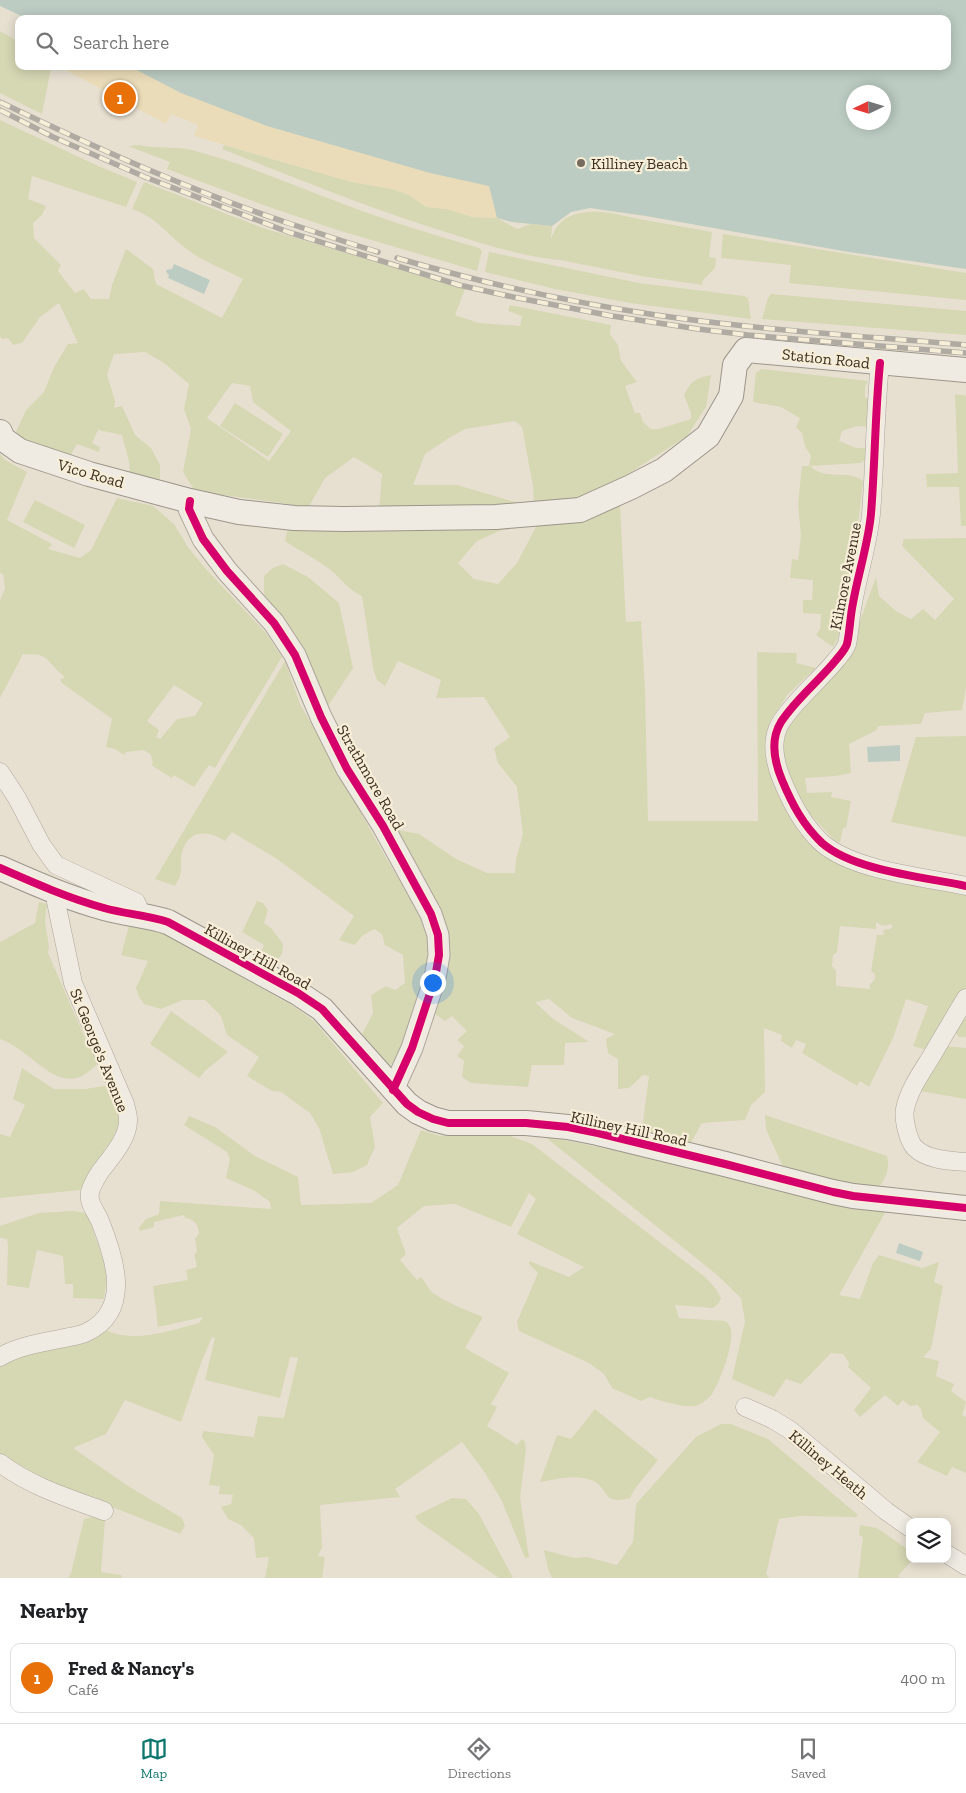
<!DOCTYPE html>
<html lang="en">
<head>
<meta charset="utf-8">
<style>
	:root { --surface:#fff; --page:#f2f2f2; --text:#202124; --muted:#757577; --line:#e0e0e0; --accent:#0f766e }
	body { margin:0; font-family:"Zilla Slab",serif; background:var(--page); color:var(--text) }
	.controls { position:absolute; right:15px; bottom:15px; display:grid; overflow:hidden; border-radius:10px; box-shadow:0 2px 12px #0003 }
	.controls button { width:45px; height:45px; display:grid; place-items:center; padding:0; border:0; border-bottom:1px solid var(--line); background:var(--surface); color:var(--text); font:25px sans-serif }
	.compass { position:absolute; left:846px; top:85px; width:45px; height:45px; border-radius:50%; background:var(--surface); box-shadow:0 2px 12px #0003; rotate:266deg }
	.you { position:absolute; left:432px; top:982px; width:18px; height:18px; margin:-12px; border:4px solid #fff; border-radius:50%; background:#1a73e8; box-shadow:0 0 0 8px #1a73e833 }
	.badge { display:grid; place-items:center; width:32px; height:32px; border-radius:50%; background:var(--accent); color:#fff; font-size:16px; font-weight:700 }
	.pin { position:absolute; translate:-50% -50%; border:2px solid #fff; box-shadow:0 1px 5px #0006 }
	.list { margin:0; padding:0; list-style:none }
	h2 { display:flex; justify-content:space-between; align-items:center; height:65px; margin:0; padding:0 20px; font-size:21px }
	h2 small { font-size:16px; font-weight:400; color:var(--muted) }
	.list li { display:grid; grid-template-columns:32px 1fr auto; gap:15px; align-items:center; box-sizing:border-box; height:70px; margin:0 10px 10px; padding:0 10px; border:1px solid var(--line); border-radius:10px }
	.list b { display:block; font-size:19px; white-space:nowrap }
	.list p { margin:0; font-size:16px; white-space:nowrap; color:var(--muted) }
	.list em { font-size:16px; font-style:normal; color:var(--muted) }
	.icon { flex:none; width:28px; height:28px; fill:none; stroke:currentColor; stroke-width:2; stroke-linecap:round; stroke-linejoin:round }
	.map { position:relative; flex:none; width:966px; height:1578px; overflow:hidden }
	.search { position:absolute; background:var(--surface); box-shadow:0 2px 12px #0003; left:15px; right:15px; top:15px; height:55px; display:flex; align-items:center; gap:12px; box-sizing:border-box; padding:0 18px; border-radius:10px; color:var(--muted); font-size:19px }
	.sheet { height:145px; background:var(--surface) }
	nav { display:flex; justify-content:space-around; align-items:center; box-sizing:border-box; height:70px; border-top:1px solid var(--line); background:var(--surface); font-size:14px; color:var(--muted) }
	nav a { display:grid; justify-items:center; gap:2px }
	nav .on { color:var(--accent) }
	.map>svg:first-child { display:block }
	.green { fill:#d6d7b3; fill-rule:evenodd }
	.sand { fill:#eadcb9 }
	.water { fill:#bcccc2; fill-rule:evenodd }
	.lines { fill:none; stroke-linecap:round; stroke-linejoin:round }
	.minor-casing { stroke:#ada599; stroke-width:19 }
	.tertiary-casing { stroke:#ada599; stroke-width:23 }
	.secondary-casing { stroke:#9c958a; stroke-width:26 }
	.minor { stroke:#efebe3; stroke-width:18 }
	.tertiary { stroke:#efebe3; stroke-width:21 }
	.secondary { stroke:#efebe3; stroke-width:24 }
	.rail-casing { stroke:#afaaa2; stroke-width:5.5 }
	.rail { stroke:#f7eed8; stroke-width:4; stroke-dasharray:11; stroke-linecap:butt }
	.cycleway-casing { stroke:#f7eed8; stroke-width:11 }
	.cycleway { stroke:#d6006c; stroke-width:8 }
	.poi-dot { fill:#786c5e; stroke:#f7eed8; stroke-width:2 }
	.labels { text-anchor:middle; stroke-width:4.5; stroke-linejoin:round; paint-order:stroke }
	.poi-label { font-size:16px; fill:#3d2e20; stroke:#f7eed8; text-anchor:start }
	.street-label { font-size:16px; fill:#3d2e20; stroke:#f7eed8 }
</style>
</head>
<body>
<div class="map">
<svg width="966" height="1578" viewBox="0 0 966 1578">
	<rect width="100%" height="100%" fill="#e7e0d1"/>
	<path class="green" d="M0,31L19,42V66H49L51,68L42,114L0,93Z
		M0,120L98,166L137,182L126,207L32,176L28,199L46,206L42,215L33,223L34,238L61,265L58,271L75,293L84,289L91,299H109L112,285L126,249L153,269L156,284L222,318L243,279C226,270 202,261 188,250C169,236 155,216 132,209L144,182L263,228L465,289L455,315L479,323L520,326L522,316L508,311L510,305L611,325L610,334L618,345L621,361L637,382L625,386L635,413H640L643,422L651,429H659L691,419V413L684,395C691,381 696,378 711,375L706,407L687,436L623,477L627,483L584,498L534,505L533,486L522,427L515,421L465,429L449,438L425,454L413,485H457L529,506L379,510L382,474L354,457L325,478L308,508L282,503L195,491L183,472L191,429L184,409L189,384L164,363L145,352L114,354L107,375L115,401L114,408L122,406L135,435L151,448L160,465V483L129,477C132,463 125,449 122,435L98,430L92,443L100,447L99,452L77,444L69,458L20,439L15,434L26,410L44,392L54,367L68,344L78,343L59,303L40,317L22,343L13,345L8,338L2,339L0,336ZM232,383L250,386L253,402L291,431L269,461L207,418Z
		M139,145C156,149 175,146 192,150C242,163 290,184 338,202C384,220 431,234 479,248L482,251L477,271L334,229L269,207L167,169L170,162L128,146Z
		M224,145L352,182L392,189L409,195L426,207L447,209L473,217L497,218L517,229L531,224L552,226L551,239C556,224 565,216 581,213C600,209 621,215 639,219C663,223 688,228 712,232L709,257L716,258L715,268L703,280L702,285L641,276L560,260C525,257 486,245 452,234C374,210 298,179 222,149Z
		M723,234L966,273V300L789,283L791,265L721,258Z
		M489,252L639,283L744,296L748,298L751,319L630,303L555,289L485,272Z
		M771,294L966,311V335L762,319L768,298Z
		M761,369L868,381L865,387V398L871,397L870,427L857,426L842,431L839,441L856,448H867L866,459L861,463L810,466C827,482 846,468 863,481C859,518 854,555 848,592C845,610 843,631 833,647L816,635L820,629L821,614L803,613V600H812L813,580L790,578L792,559L798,560L801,536L798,504L802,466H809L811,456L805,446L802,433L796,427L800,418L781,407L753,402L756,373Z
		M955,394L966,396V526H961L959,487H927L926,474L958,473Z
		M235,403L283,434L268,457L220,426Z
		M0,454L5,460L27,472L7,520L52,544L48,549L80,558L91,550L117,498L153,506L174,524L188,547L204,567L266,633L282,657L215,768L209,765L194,787L174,775L172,778L151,765L153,763L151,755L144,750L126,752L124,755L115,749L106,747L112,719L62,683L60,679H63L64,676C55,671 50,658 39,655C35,654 28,655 23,654L0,698V601L5,588L3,574L0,573ZM174,685L203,703L195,716L177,719L160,739L156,737L159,730L147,721Z
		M35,500L85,525L74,548L23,522Z
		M620,506L626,622L641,621L645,689L648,821H758L757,652L797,653L796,663L816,668L788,694L770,721L767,740L808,838L966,894V1037H959L944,1017L927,1050L913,1046L928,1006L906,999L893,1038L869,1087L860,1081L857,1086L802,1053L806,1044L796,1040L792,1048L781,1041L782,1035L764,1028L765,1092L751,1105L745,1120L702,1123L688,1148L641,1136L649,1076L643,1075L629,1088L618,1089V1059L608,1053L606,1039L615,1034L572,1018L549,999L535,1002L552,1018L589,1042L565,1043L564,1065H532L528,1087L471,1083L462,1077L464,1061L457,1056L464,1046L457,1040L467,1031L452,1016L445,1021L434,1013L443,979L393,829L419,834L456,859L487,873H515L516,859L523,834L517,787L498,763L494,748L510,737L484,697L436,698L441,680L398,661L385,686L377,680L373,668L362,596C348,590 340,577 328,568C315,558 299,551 285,541L287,531L303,524L446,530L515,524L477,541L458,563L474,579L498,584L517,563L538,523L585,517ZM876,922C881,925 884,927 890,924L893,926L890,929L883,930L884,935H877L871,971L875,974V979L870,984V989L836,986V971L832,966L833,955L837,952L840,926L876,929Z
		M966,538V687L962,710L925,713L921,724L878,726L877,730L849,744L851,773L835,776L805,778L807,793L832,792L831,797L851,801L846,828H843L840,842H836L806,810L793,784L784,757L781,740L784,730L850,649L876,577L879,596L896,611L911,619L923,609L935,620L954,599L902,546L904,539Z
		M283,564L308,577L339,603L353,668L324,712L268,610L264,593V576L273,568Z
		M285,661L300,704L389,863L411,898L419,914L425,932L428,942L427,976L405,1045L390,1066L361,1036L373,1013L371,995L386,986L395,990L405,983L403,955L385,945L382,934L374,929L362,936L355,945L339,940L354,916L277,859L232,832L225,841C208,830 189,829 182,852C180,859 182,868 180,876C179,879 176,883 175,886L155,879Z
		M966,736V837L891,822L916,737Z
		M257,901L263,903L268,910L264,923L272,929L283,944L282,954L272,966L259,959L264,945L242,932Z
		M39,902L47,904L45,921L49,947L48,953L85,1038L97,1059V1064C65,1099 42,1063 14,1046C10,1043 5,1041 0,1039V942L35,923Z
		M129,926L165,932L298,1009L315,1022L383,1103L370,1117L375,1147L367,1165L353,1172L333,1174L319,1128L310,1113L281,1092L272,1091L247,1076L259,1057L227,1035L221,1016L205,1000H183L161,1009L144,1004L139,997L136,988L148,961L121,955Z
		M171,1011L228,1052L205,1071L199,1078L150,1044Z
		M945,1046L966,1048V1099L920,1091L936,1066Z
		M22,1068L54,1089H85L111,1085L121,1120L111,1142L105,1148V1150L80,1190L0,1198V1134L10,1137L25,1105L13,1099Z
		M765,1115L887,1156C890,1169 886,1177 879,1187L847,1185L783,1167L766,1129Z
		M189,1116L215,1127L255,1156L298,1177L301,1205L371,1203L398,1185L421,1130L440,1136L507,1135L532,1144L705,1277L716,1289L721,1298L719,1303L713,1308L675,1305L679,1318L725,1321C728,1323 729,1324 730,1327C736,1340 720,1382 712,1394C709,1398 701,1405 696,1406C684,1408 661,1401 650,1397L641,1401L612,1388L604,1374L589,1363L519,1331L517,1322L538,1273L529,1264V1261L569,1277L584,1267L517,1234L536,1199L529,1193L511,1227L455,1204L424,1206L397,1228L406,1254L400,1260L417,1280L421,1277C425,1281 426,1285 430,1290C439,1300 469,1311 483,1317L465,1348L509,1373L491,1404L497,1407L487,1426L517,1445L522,1439L525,1442L526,1449L520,1498L529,1557L525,1558L501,1499L483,1470L462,1442L395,1489L400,1497L320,1505L322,1547L318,1556L325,1557L322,1578H265L269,1557L256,1558L254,1538L241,1525L228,1519L221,1507L231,1504L233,1495L219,1494L220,1486L209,1485L214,1455L202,1437L203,1431L254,1437L258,1416L284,1418L298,1358L290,1357L280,1398L205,1380L215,1338L212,1337L201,1363L181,1422L125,1400L106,1434L73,1448L128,1486L182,1518L185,1526L180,1534L17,1469L0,1456V1364L102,1328C131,1345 168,1331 199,1323L203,1317L158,1327L153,1286L188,1280L186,1270L197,1267L194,1254L197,1252L195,1239L199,1233C198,1224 194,1219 185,1218L184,1215L154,1222V1227L140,1231L139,1228L146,1219L159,1214L160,1201L271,1209L270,1202L255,1191L226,1178L230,1159L227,1152L184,1125Z
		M544,1136L648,1157L743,1181L886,1211L839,1295L860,1299L873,1263L879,1255L922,1268L939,1262L934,1282L943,1286L931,1349L923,1357L939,1361L936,1376L954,1384L951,1391L966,1402L962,1415L966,1417V1473L952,1467L947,1476L917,1462L940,1432L923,1418L921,1409L917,1405L910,1406L903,1400L898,1406L885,1395L860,1417L854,1410L871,1388L848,1367L849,1363L843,1354L831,1353L801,1384L786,1379L774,1397L732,1379L745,1321L741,1298L716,1274Z
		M72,1211L87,1213L105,1265L107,1276L104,1299L73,1298V1284H65L63,1256L37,1250L29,1288L7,1285L8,1245L7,1239L0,1238V1226L39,1213Z
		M595,1409L658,1460L634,1490L630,1498C600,1506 611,1488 591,1480C574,1474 557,1479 540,1482L557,1435L571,1439Z
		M721,1424H731L768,1439L858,1515L856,1517L799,1516L779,1519L766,1574L770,1578H552L548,1569L544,1550L574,1558L587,1557L617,1565L633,1542L636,1504L696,1437Z
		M452,1498L466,1499L479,1514L513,1578H499L418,1521L415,1516Z
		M100,1515L105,1521L101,1572L121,1575L122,1578H68L71,1573L84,1519Z
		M860,1525L877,1528L910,1551V1559H913L898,1576L900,1578H858L863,1537L859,1535Z"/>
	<path class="sand" d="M49,66H360L966,269L849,252L646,216L590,208L571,212L552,226L512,222L496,218L472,217L447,209L426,207L409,195L392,189L352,182L194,136L198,125L171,114L166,124L60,67L51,68Z"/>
	<path class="water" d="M0,0H966V269L849,252L646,216L590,208L571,212L552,226L512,222L497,218L489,186L430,173L267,126L181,93L129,66H947V19H28L0,6ZM884,92V122H854V92Z
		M174,264L210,280L204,294L168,278L169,275L167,273L166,270L172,269Z
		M900,745V761L868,762L867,747Z
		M899,1243L923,1252L920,1261L896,1253Z"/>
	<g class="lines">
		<defs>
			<path id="minor" d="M880,363C875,414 875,464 871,514C868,545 858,574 853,603C850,617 850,631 847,644C845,650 840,655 836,660C819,681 796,699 781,722C770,740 774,761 782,780C792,804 803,825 822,843C854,871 925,877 966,886
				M0,772L17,798L41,844L56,865L136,902L142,915
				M966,998C954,1018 942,1038 931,1057C921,1073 909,1090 905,1109C903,1118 908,1141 915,1148C927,1160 951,1161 966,1162
				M0,1357C20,1345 47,1342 69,1337C75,1336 82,1335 87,1332C133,1310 114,1256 100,1221C96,1211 88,1204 90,1192C92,1185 96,1178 100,1172C111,1157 129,1138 128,1119C128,1114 126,1109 125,1104L73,983L56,902L57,892
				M745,1407L772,1419L790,1430L886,1511L910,1528
				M0,1463C30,1486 68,1498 104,1511
				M947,1554L966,1566"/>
			<path id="tertiary" d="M190,501L189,509L203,539L227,571L274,623L295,655L321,717L347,769L383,826L431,914L438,935L439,955L435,978L412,1048L393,1090"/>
			<path id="secondary" d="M0,432L3,439L20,451L89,474L190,501L239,512L294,518L344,519L496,517L580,510L631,487L664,470L708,436L731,396L735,365L746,350L966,370
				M0,868C34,883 68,898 104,908C125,914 147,915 168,922L298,993L322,1009L407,1104L418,1112L433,1119L448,1123H526L568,1127L598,1133L725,1164L833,1192L853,1196L966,1208"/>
		</defs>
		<use href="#minor" class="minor-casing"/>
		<use href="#tertiary" class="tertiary-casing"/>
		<use href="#secondary" class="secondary-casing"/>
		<use href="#minor" class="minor"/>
		<use href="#tertiary" class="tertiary"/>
		<use href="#secondary" class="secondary"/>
		<defs>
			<path id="rail" d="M0,102C94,147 189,190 288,223C318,233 348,243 378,252
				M0,110L53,137L145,177L288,232L459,285L513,297L612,316L698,329L748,335L966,353
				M397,258C482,283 569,302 656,315C759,330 863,336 966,345"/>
		</defs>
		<use href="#rail" class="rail-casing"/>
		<use href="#rail" class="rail"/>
		<defs>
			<path id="cycleway" d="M880,363C875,414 875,464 871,514C868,545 858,574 853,603C850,617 850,631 847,644C845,650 840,655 836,660C819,681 796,699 781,722C770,740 774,761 782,780C792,804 803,825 822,843C854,871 925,877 966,886
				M190,501L189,509L203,539L227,571L274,623L295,655L321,717L347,769L383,826L431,914L438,935L439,955L435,978L412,1048L393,1090
				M0,868C34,883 68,898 104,908C125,914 147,915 168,922L298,993L322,1009L407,1104L418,1112L433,1119L448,1123H526L568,1127L598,1133L725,1164L833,1192L853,1196L966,1208"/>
		</defs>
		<use href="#cycleway" class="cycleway-casing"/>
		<use href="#cycleway" class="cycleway"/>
	</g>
	<circle class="poi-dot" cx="581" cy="163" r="5"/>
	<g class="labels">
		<g class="poi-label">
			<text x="591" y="169">Killiney Beach</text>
		</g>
		<g class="street-label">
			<text transform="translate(826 358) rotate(6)" y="6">Station Road</text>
			<text transform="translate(91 473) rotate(16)" y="6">Vico Road</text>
			<text transform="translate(845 576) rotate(-79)" y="6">Kilmore Avenue</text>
			<text transform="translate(371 777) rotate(60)" y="6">Strathmore Road</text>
			<text transform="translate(258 956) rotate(29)" y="6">Killiney Hill Road</text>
			<text transform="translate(100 1050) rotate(68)" y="6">St George's Avenue</text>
			<text transform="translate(629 1128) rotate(12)" y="6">Killiney Hill Road</text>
			<text transform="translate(829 1464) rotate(40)" y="6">Killiney Heath</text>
		</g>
	</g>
</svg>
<div class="controls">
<button><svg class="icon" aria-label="layers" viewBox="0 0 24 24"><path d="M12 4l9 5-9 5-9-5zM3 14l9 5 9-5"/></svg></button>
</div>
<svg class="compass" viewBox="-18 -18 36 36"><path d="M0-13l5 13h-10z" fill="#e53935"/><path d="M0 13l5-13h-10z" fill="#757577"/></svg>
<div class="you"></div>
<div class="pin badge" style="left:120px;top:98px;background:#e8710a">1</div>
<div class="search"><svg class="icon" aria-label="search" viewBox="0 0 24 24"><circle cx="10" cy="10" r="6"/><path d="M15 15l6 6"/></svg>Search here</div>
</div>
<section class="sheet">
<h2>Nearby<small></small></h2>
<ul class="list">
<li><span class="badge" style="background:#e8710a">1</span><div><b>Fred &amp; Nancy's</b><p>Café</p></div><em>400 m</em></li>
</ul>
</section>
<nav>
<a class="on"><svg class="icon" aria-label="map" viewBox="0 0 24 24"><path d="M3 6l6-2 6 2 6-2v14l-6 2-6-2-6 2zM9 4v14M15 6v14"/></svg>Map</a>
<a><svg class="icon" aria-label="directions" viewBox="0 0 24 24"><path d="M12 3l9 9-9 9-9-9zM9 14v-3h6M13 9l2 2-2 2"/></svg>Directions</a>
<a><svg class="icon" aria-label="saved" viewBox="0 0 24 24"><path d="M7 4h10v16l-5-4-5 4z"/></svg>Saved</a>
</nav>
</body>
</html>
